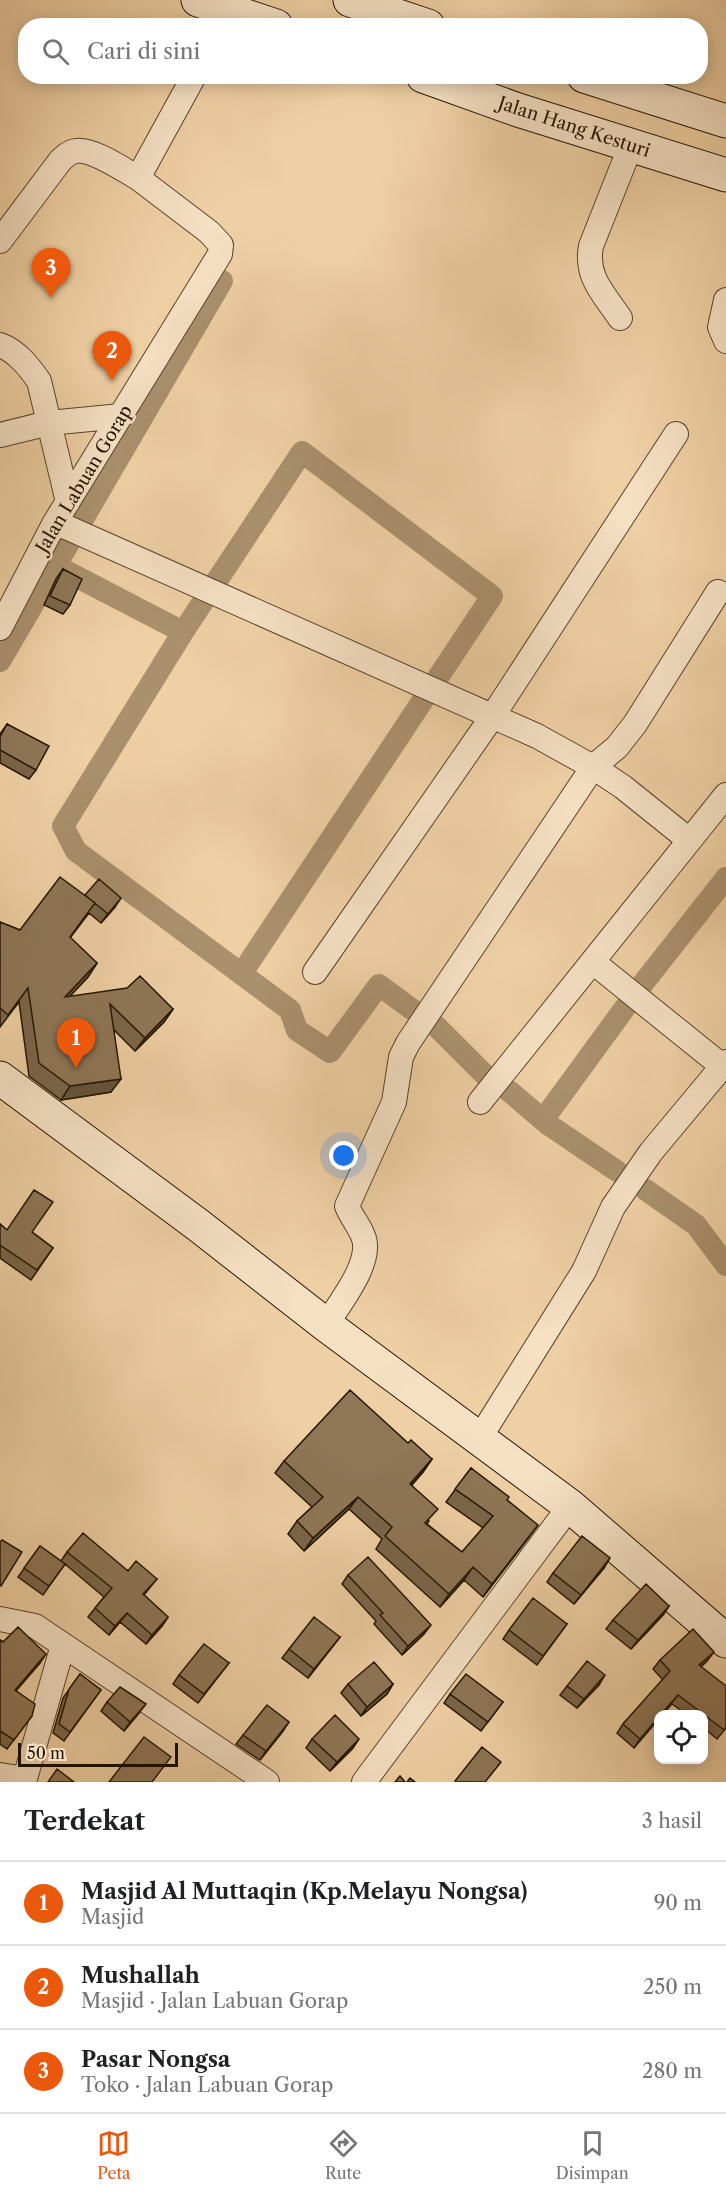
<!DOCTYPE html>
<html lang="id">
<head>
<meta charset="utf-8">
<style>
	:root { --surface:#fff; --page:#f6f6f6; --text:#202124; --muted:#757577; --line:#e0e0e0; --accent:#ea580c }
	body { margin:0; font-family:"Libre Caslon Text",serif; background:var(--page); color:var(--text) }
	.controls { position:absolute; right:18px; bottom:18px; display:grid; overflow:hidden; border-radius:12px; box-shadow:0 3px 15px #0003 }
	.controls button { width:54px; height:54px; display:grid; place-items:center; padding:0; border:0; border-bottom:2px solid var(--line); background:var(--surface); color:var(--text); font:30px sans-serif }
	.scale { position:absolute; left:18px; bottom:15px; width:160px; box-sizing:border-box; padding-left:6px; border:3px solid #241501; border-top:0; font-size:16px; line-height:21px; white-space:nowrap; color:#241501; -webkit-text-stroke:4px #f5e0c4; paint-order:stroke }
	.you { position:absolute; left:344px; top:1156px; width:21px; height:21px; margin:-15px; border:4px solid #fff; border-radius:50%; background:#1a73e8; box-shadow:0 0 0 9px #1a73e833 }
	.badge { display:grid; place-items:center; width:39px; height:39px; border-radius:50%; background:var(--accent); color:#fff; font-size:20px; font-weight:700 }
	.pin { position:absolute; translate:-50% -50px; filter:drop-shadow(0 2px 3px #0008) }
	.pin::after { content:''; position:absolute; top:32px; width:21px; height:18px; background:inherit; clip-path:polygon(0 0,100% 0,50% 100%) }
	.list { margin:0; padding:0; list-style:none }
	h2 { display:flex; justify-content:space-between; align-items:center; height:78px; margin:0; padding:0 24px; font-size:26px }
	h2 small { font-size:20px; font-weight:400; color:var(--muted) }
	.list li { display:grid; grid-template-columns:39px 1fr auto; gap:18px; align-items:center; box-sizing:border-box; height:84px; padding:0 24px; border-top:2px solid var(--line) }
	.list b { display:block; font-size:22px; white-space:nowrap }
	.list p { margin:0; font-size:20px; white-space:nowrap; color:var(--muted) }
	.list em { font-size:20px; font-style:normal; color:var(--muted) }
	.icon { flex:none; width:33px; height:33px; fill:none; stroke:currentColor; stroke-width:2; stroke-linecap:round; stroke-linejoin:round }
	.map { position:relative; flex:none; width:726px; height:1782px; overflow:hidden }
	.search { position:absolute; background:var(--surface); box-shadow:0 3px 15px #0003; left:18px; right:18px; top:18px; height:66px; display:flex; align-items:center; gap:15px; box-sizing:border-box; padding:0 21px; border-radius:24px; color:var(--muted); font-size:22px }
	.sheet { height:330px; background:var(--surface) }
	nav { display:flex; justify-content:space-around; align-items:center; box-sizing:border-box; height:84px; border-top:2px solid var(--line); background:var(--surface); font-size:16px; color:var(--muted) }
	nav a { display:grid; justify-items:center; gap:3px }
	nav .on { color:var(--accent) }
	.map>svg:first-child { display:block }
	.lines { fill:none; stroke-linecap:round; stroke-linejoin:round }
	.canal { stroke:#aa906d; stroke-width:22 }
	.street-casing { stroke:#57442a; stroke-width:26 }
	.secondary-casing { stroke:#241501; stroke-width:35 }
	.street { stroke:#f5e0c4; stroke-width:24 }
	.secondary { stroke:#f5e0c4; stroke-width:33 }
	.wall { fill:#7a654a; stroke:#241501; stroke-width:1.5 }
	.shaded-wall { fill:#63533c; stroke:#241501; stroke-width:1.5 }
	.building { fill:#8e7656; stroke:#241501; stroke-width:1.5 }
	.labels { text-anchor:middle; stroke-width:5; stroke-linejoin:round; paint-order:stroke }
	.street-label { font-size:18px; fill:#241501; stroke:#f5e0c4 }
</style>
</head>
<body>
<div class="map">
<svg width="726" height="1782" viewBox="0 0 726 1782">
	<rect width="100%" height="100%" fill="#efd0a4"/>
	<filter id="stains"><feTurbulence type="fractalNoise" baseFrequency=".00333" numOctaves="4"/><feColorMatrix values="0 0 0 0 .2 0 0 0 0 .09 0 0 0 0 .02 0 0 0 .5 -.17"/></filter>
	<radialGradient id="worn" r=".72"><stop offset=".6" stop-color="#630" stop-opacity="0"/><stop offset="1" stop-color="#630" stop-opacity=".3"/></radialGradient>
	<g class="lines">
		<path class="canal" d="M56,566L183,632L63,826L76,851L290,1010L297,1030L330,1052L379,985L413,1010
			M183,632L302,452L492,596L242,973
			M0,661L222,281
			M641,986L726,878
			M437,1027L487,1077
			M509,1091L549,1125L617,1171
			M543,1120L627,1005
			M646,1190L696,1225L726,1265"/>
		<defs>
			<path id="street" d="M0,241L60,161C64,157 69,152 76,151C92,148 124,170 138,178
				M726,300L720,327L726,341
				M620,318C604,294 585,277 591,246L631,145
				M0,345C17,351 29,367 39,381L68,502
				M0,435L49,423L121,416
				M54,524L66,527L537,736L593,767L623,787L689,840
				M0,628L54,524L220,254L221,245L209,232L138,178L194,76
				M593,962L722,1066
				M315,972L492,717L676,434
				M480,1102L726,795
				M326,1325C339,1304 374,1261 363,1236C359,1225 351,1217 347,1206L394,1102L401,1057L408,1043L593,767L617,747L635,724L718,592
				M479,1439L584,1271L613,1207L651,1152L726,1062
				M0,1619L35,1626L267,1782
				M0,1775L25,1779
				M24,1782L63,1645
				M364,1782L570,1506"/>
			<path id="secondary" d="M198,0L276,26
				M350,0L428,26
				M423,76L518,110L726,175
				M584,76L726,121
				M0,1078L198,1225L326,1325L570,1506L726,1641"/>
		</defs>
		<use href="#street" class="street-casing"/>
		<use href="#secondary" class="secondary-casing"/>
		<use href="#street" class="street"/>
		<use href="#secondary" class="secondary"/>
	</g>
	<path class="wall" d="M63,569L70,605L63,614L44,605L56,579Z
		M7,724L36,770L29,779L0,763V734Z
		M85,895L115,907L101,923L89,913L70,938L97,963L88,977L69,997L173,1009L164,1022L135,1051L114,1030L111,1092L61,1100L29,1076L19,1002L0,1027V922L20,930Z
		M0,1224L7,1230L32,1232L53,1248L31,1280L0,1258Z
		M408,1443L432,1459L423,1472L412,1485L429,1521L427,1524L462,1552L483,1528L446,1502L471,1468L507,1500L529,1537L483,1597L464,1580L440,1607L376,1549L382,1539L349,1509L304,1551L288,1534L297,1521L312,1507L275,1473L284,1461Z
		M40,1546L61,1561L67,1552L157,1579L144,1595L168,1617L162,1626L146,1644L120,1622L109,1635L88,1617L104,1597L65,1564L43,1595L18,1577Z
		M604,1568L574,1604L547,1582L553,1573Z
		M348,1575L424,1634L402,1655L374,1624L376,1621L342,1584Z
		M669,1606L663,1615L631,1649L606,1629L613,1620Z
		M567,1624L537,1665L503,1639L509,1630Z
		M340,1637L308,1678L282,1658L289,1649Z
		M0,1640L40,1663L16,1690L32,1716L7,1749L0,1744Z
		M660,1660L707,1661L701,1667L726,1728L717,1739L704,1728V1714H686L672,1704L663,1714H658L634,1748L617,1733L623,1724L663,1680L653,1669Z
		M229,1663L198,1703L173,1684L179,1675Z
		M80,1674L101,1690L64,1741L53,1733L63,1698Z
		M348,1684H393L387,1694L361,1716L341,1693Z
		M599,1685L577,1708L560,1695L567,1686Z
		M450,1694L503,1702L481,1731L444,1703Z
		M107,1702L139,1713L124,1731L101,1711Z
		M283,1731L260,1760L236,1744L243,1735Z
		M312,1739L353,1748L330,1771L306,1748Z"/>
	<path class="shaded-wall" d="M121,898L115,907L101,923L108,914Z
		M97,963L88,977L56,1011L65,997Z
		M173,1009L164,1022L135,1051L145,1038Z
		M121,1079L111,1092L61,1100L70,1086Z
		M432,1459L423,1472L401,1497L410,1484Z
		M358,1497L349,1509L304,1551L313,1538Z
		M538,1525L529,1537L483,1597L492,1584Z
		M610,1558L604,1568L574,1604L581,1595Z
		M473,1567L464,1580L440,1607L449,1594Z
		M669,1606L663,1615L631,1649L638,1640Z
		M127,1613L120,1622L109,1635L115,1626Z
		M168,1617L162,1626L146,1644L152,1635Z
		M431,1625L424,1634L402,1655L408,1646Z
		M340,1637L333,1646L308,1678L314,1669Z
		M714,1652L707,1661L692,1674L699,1665Z
		M46,1654L40,1663L9,1699L15,1690Z
		M605,1675L599,1685L577,1708L584,1699Z
		M393,1684L387,1694L361,1716L367,1707Z
		M678,1695L663,1714H661Z
		M146,1704L139,1713L124,1731L130,1722Z
		M658,1718V1720L634,1748L640,1739Z
		M289,1722L283,1731L260,1760L266,1751Z
		M359,1739L353,1748L330,1771L337,1762Z"/>
	<path class="building" d="M63,569L82,579L70,605L50,596Z
		M7,724L49,746L36,770L0,750V737Z
		M60,877L95,903L70,937L97,963L65,997L127,988L140,976L173,1009L145,1038L110,1004L121,1079L70,1086L39,1063L28,988L8,1015L0,1008V922L20,930Z
		M99,879L121,898L108,914L85,895Z
		M34,1190L53,1202L32,1232L53,1248L37,1270L0,1245V1224L7,1230Z
		M350,1390L408,1443L411,1440L432,1459L410,1484L438,1509L425,1523L462,1552L493,1516L455,1489L471,1468L509,1497L507,1500L538,1525L492,1584L473,1567L449,1594L385,1536L392,1527L358,1497L313,1538L297,1521L323,1497L284,1461Z
		M83,1533L128,1571L136,1561L157,1579L143,1594L168,1617L152,1635L127,1613L115,1626L95,1608L112,1588L67,1552Z
		M582,1536L610,1558L581,1595L553,1573Z
		M2,1540L22,1552L1,1586L0,1585V1542Z
		M40,1546L65,1564L49,1586L24,1568Z
		M368,1557L431,1625L408,1646L380,1615L383,1613L348,1575Z
		M646,1584L669,1606L638,1640L613,1620Z
		M533,1598L567,1624L543,1656L509,1630Z
		M314,1617L340,1637L314,1669L289,1649Z
		M18,1627L46,1654L15,1690L35,1704L32,1716L14,1740L0,1731V1640L3,1642Z
		M693,1629L714,1652L699,1665L726,1686V1727L724,1730L678,1695L661,1714H658V1718L640,1739L623,1724L670,1671L660,1660Z
		M204,1644L229,1663L204,1694L179,1675Z
		M587,1661L605,1675L584,1699L567,1686Z
		M374,1662L393,1684L367,1707L348,1684Z
		M80,1674L101,1690L70,1732L59,1724L69,1689Z
		M466,1674L503,1702L488,1722L450,1694Z
		M120,1687L146,1704L130,1722L107,1702Z
		M267,1705L289,1722L266,1751L243,1735Z
		M335,1715L359,1739L337,1762L312,1739Z
		M144,1737L171,1757L152,1782H109Z
		M482,1747L501,1762L485,1782H456L455,1781Z
		M57,1769L74,1782H48Z
		M400,1776L405,1782H395Z
		M410,1778L415,1782H407Z"/>
	<g class="labels">
		<g class="street-label">
			<text transform="translate(574 127) rotate(18)" y="6">Jalan Hang Kesturi</text>
			<text transform="translate(84 479) rotate(-59)" y="6">Jalan Labuan Gorap</text>
		</g>
	</g>
	<rect width="100%" height="100%" filter="url(#stains)"/>
	<rect width="100%" height="100%" fill="url(#worn)"/>
</svg>
<div class="controls">
<button><svg class="icon" aria-label="locate" viewBox="0 0 24 24"><circle cx="12" cy="12" r="6"/><path d="M12 2v4M12 18v4M2 12h4M18 12h4"/></svg></button>
</div>
<div class="scale">50 m</div>
<div class="you"></div>
<div class="pin badge" style="left:76px;top:1068px">1</div>
<div class="pin badge" style="left:112px;top:381px">2</div>
<div class="pin badge" style="left:51px;top:298px">3</div>
<div class="search"><svg class="icon" aria-label="search" viewBox="0 0 24 24"><circle cx="10" cy="10" r="6"/><path d="M15 15l6 6"/></svg>Cari di sini</div>
</div>
<section class="sheet">
<h2>Terdekat<small>3 hasil</small></h2>
<ul class="list">
<li><span class="badge">1</span><div><b>Masjid Al Muttaqin (Kp.Melayu Nongsa)</b><p>Masjid</p></div><em>90 m</em></li>
<li><span class="badge">2</span><div><b>Mushallah</b><p>Masjid · Jalan Labuan Gorap</p></div><em>250 m</em></li>
<li><span class="badge">3</span><div><b>Pasar Nongsa</b><p>Toko · Jalan Labuan Gorap</p></div><em>280 m</em></li>
</ul>
</section>
<nav>
<a class="on"><svg class="icon" aria-label="map" viewBox="0 0 24 24"><path d="M3 6l6-2 6 2 6-2v14l-6 2-6-2-6 2zM9 4v14M15 6v14"/></svg>Peta</a>
<a><svg class="icon" aria-label="directions" viewBox="0 0 24 24"><path d="M12 3l9 9-9 9-9-9zM9 14v-3h6M13 9l2 2-2 2"/></svg>Rute</a>
<a><svg class="icon" aria-label="saved" viewBox="0 0 24 24"><path d="M7 4h10v16l-5-4-5 4z"/></svg>Disimpan</a>
</nav>
</body>
</html>
